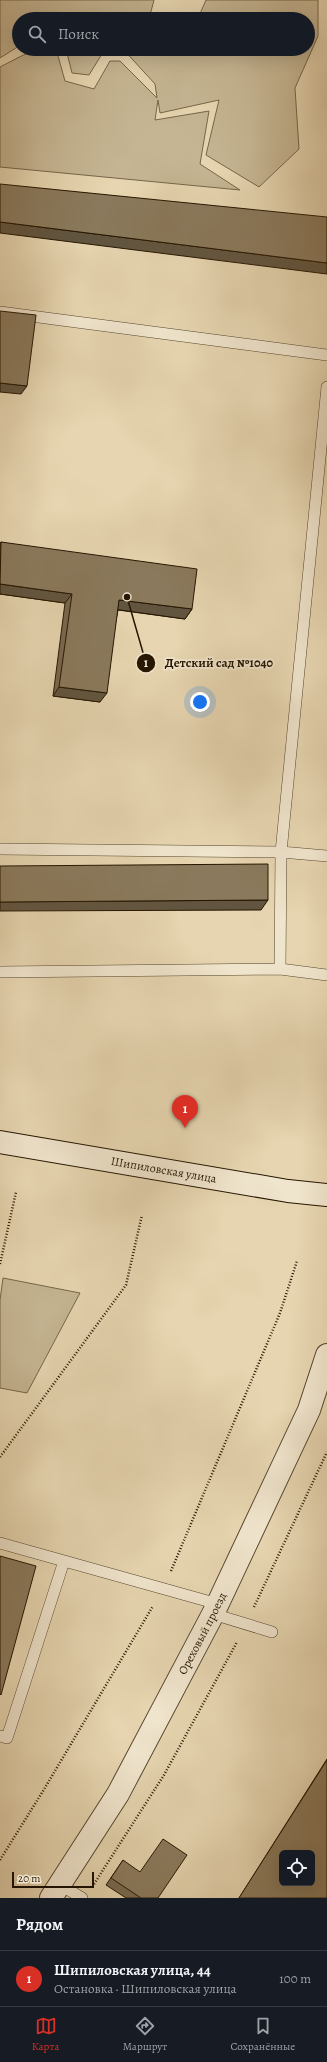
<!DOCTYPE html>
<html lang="ru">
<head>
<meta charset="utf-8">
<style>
	:root { --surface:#171b24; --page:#242831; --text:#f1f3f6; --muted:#9ea1a6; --line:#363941; --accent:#d93025 }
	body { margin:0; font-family:Alegreya,serif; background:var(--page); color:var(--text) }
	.controls { position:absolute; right:12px; bottom:12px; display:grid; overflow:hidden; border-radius:6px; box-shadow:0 4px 16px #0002 }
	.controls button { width:36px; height:36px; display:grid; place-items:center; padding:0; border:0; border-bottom:1px solid var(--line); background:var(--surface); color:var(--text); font:20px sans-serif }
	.scale { position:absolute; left:12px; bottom:10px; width:82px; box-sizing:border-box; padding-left:4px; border:2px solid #261601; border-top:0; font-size:11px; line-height:14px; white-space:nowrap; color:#261601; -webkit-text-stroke:3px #efe4cc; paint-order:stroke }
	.you { position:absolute; left:200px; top:702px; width:14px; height:14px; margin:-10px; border:3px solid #fff; border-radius:50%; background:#1a73e8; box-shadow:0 0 0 6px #1a73e833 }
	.badge { display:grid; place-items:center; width:26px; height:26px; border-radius:50%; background:var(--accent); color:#fff; font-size:13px; font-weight:700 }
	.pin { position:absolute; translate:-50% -33px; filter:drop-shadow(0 1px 2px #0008) }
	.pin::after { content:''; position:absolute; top:21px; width:14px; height:12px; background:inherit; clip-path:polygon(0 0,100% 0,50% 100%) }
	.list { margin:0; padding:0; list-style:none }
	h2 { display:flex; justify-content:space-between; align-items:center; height:52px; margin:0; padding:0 16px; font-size:17px }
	h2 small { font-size:13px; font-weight:400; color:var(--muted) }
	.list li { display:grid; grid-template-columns:26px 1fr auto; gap:12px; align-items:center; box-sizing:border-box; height:56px; padding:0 16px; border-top:1px solid var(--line) }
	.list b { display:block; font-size:15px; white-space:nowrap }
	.list p { margin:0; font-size:13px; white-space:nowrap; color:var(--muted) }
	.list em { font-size:13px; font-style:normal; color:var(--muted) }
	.icon { flex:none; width:22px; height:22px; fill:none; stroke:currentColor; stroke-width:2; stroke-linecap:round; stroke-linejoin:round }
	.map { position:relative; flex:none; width:327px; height:1898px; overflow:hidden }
	.search { position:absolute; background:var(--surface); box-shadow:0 4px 16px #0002; left:12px; right:12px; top:12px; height:44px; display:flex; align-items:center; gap:10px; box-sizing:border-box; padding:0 14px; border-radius:22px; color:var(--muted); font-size:15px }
	.sheet { height:108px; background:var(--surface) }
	nav { display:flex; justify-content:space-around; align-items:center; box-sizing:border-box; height:56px; border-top:1px solid var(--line); background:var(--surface); font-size:11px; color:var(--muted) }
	nav a { display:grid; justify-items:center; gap:2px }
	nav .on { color:var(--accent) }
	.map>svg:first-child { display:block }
	.green { fill:#c5b592; stroke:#76664a }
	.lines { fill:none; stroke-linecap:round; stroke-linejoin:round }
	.service-casing { stroke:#56462d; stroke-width:12 }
	.tertiary-casing { stroke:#56462d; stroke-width:24 }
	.secondary-casing { stroke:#261601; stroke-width:24 }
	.path { stroke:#261601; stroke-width:2.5; stroke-dasharray:1 2; stroke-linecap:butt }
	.service { stroke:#efe4cc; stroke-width:11 }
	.tertiary { stroke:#efe4cc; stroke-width:22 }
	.secondary { stroke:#efe4cc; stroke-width:22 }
	.wall { fill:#77684f; stroke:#261601 }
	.shaded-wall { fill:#615540; stroke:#261601 }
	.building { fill:#8a795c; stroke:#261601; fill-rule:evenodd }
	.labels { text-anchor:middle; stroke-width:3.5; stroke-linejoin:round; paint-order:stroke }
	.street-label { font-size:12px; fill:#261601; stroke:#efe4cc }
	.leader { fill:none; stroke:#261601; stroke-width:1.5 }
	.callout-dot { fill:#261601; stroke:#efe4cc; stroke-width:1.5 }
	.mark-label { font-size:12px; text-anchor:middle; font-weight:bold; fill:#fff }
	.callout-label { font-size:13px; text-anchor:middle; font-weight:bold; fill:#261601; stroke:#efe4cc; stroke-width:3.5; stroke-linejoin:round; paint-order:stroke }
</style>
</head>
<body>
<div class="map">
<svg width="327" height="1898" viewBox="0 0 327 1898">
	<rect width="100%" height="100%" fill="#e6d5b0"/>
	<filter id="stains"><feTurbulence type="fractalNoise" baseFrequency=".005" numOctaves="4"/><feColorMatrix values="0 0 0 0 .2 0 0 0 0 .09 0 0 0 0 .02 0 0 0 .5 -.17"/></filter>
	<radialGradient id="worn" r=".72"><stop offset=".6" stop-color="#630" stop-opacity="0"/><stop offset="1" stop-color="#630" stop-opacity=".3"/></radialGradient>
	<path class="green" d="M0,0H154L149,19H19V46L0,58Z
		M206,0H318V36L295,88L299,149L259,187L206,155L219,100L160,113L158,100L155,120L209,111L200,164L240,190L0,167V67L35,49H56L65,81L94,89L110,61H120L157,98L155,84L123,49H308V19H156L199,16Z
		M66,49H105L89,75L72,73Z
		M3,1278L80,1293L27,1393L0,1388V1300Z"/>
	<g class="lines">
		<defs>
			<path id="service" d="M0,312L327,355
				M327,387L281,852L280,969L327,975
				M0,849L281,852L327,856
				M0,972L280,969
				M0,1543L218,1604
				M213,1614L272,1632
				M0,1736L7,1738L64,1561
				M59,1884L82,1898"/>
			<g id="tertiary">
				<path id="s1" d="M51,1898L118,1794L213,1614L309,1410L327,1355"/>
			</g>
			<g id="secondary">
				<path id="s2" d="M0,1142L288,1191L327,1195"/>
			</g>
		</defs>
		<use href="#service" class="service-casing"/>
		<use href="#tertiary" class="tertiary-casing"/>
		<use href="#secondary" class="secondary-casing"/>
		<path class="path" d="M0,1264L16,1192
			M0,1457L126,1285L142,1215
			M171,1571L280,1313L297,1261
			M254,1607L327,1452
			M0,1860L43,1791L153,1606
			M94,1884L164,1775L237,1642"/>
		<use href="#service" class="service"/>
		<use href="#tertiary" class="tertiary"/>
		<use href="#secondary" class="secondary"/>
	</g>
	<path class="wall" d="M1,542L192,609L185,619L118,610L100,702L53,696L65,603L0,594V543Z
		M327,1759V1898H239Z
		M123,1860L158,1898H126L106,1885Z"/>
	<path class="shaded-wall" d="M0,222L327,263V274L0,233Z
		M0,383L27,386L21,394L0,392Z
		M0,584L72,594L65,603L0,594Z
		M119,600L192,609L185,619L113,609Z
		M59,687L107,693L100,702L53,696Z
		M268,900L261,910L0,911V902Z"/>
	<path class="building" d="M0,184L327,217V263L0,222Z
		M0,311L36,315L27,386L0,383Z
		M1,542L197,569L192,609L119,600L107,693L59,687L72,594L0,584Z
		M268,864V900L0,902V866Z
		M0,1556L36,1566L1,1695L0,1694Z
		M327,1760V1898H239ZM282,1853H312V1883H282Z
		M163,1839L187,1855L158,1898H141L111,1878L123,1860L140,1872Z"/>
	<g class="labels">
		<g class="street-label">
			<text dy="4" stroke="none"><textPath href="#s2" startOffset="166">Шипиловская улица</textPath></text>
			<text dy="4" stroke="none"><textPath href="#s1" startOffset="305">Ореховый проезд</textPath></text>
		</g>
	</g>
	<path class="leader" d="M127 597L146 663"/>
	<g class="callout-dot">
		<circle cx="127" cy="597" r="4"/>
		<circle cx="146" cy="663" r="10"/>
	</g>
	<g class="mark-label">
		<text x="146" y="667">1</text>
	</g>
	<g class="callout-label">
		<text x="219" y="667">Детский сад №1040</text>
	</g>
	<rect width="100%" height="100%" filter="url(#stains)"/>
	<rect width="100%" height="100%" fill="url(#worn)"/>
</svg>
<div class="controls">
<button><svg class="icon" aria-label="locate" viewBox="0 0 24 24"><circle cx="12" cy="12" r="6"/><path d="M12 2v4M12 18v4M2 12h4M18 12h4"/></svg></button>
</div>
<div class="scale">20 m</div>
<div class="you"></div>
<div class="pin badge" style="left:185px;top:1128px">1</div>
<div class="search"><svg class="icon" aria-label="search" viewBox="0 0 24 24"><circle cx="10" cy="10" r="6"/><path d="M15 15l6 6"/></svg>Поиск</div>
</div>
<section class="sheet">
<h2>Рядом<small></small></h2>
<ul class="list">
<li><span class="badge">1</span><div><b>Шипиловская улица, 44</b><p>Остановка · Шипиловская улица</p></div><em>100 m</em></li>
</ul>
</section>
<nav>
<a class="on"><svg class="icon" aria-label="map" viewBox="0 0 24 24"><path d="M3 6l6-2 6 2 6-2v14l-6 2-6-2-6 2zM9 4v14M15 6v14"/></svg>Карта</a>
<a><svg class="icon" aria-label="directions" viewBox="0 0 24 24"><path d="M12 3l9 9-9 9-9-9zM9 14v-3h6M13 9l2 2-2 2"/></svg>Маршрут</a>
<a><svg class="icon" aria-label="saved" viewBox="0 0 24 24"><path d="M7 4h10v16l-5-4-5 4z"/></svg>Сохранённые</a>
</nav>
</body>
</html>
